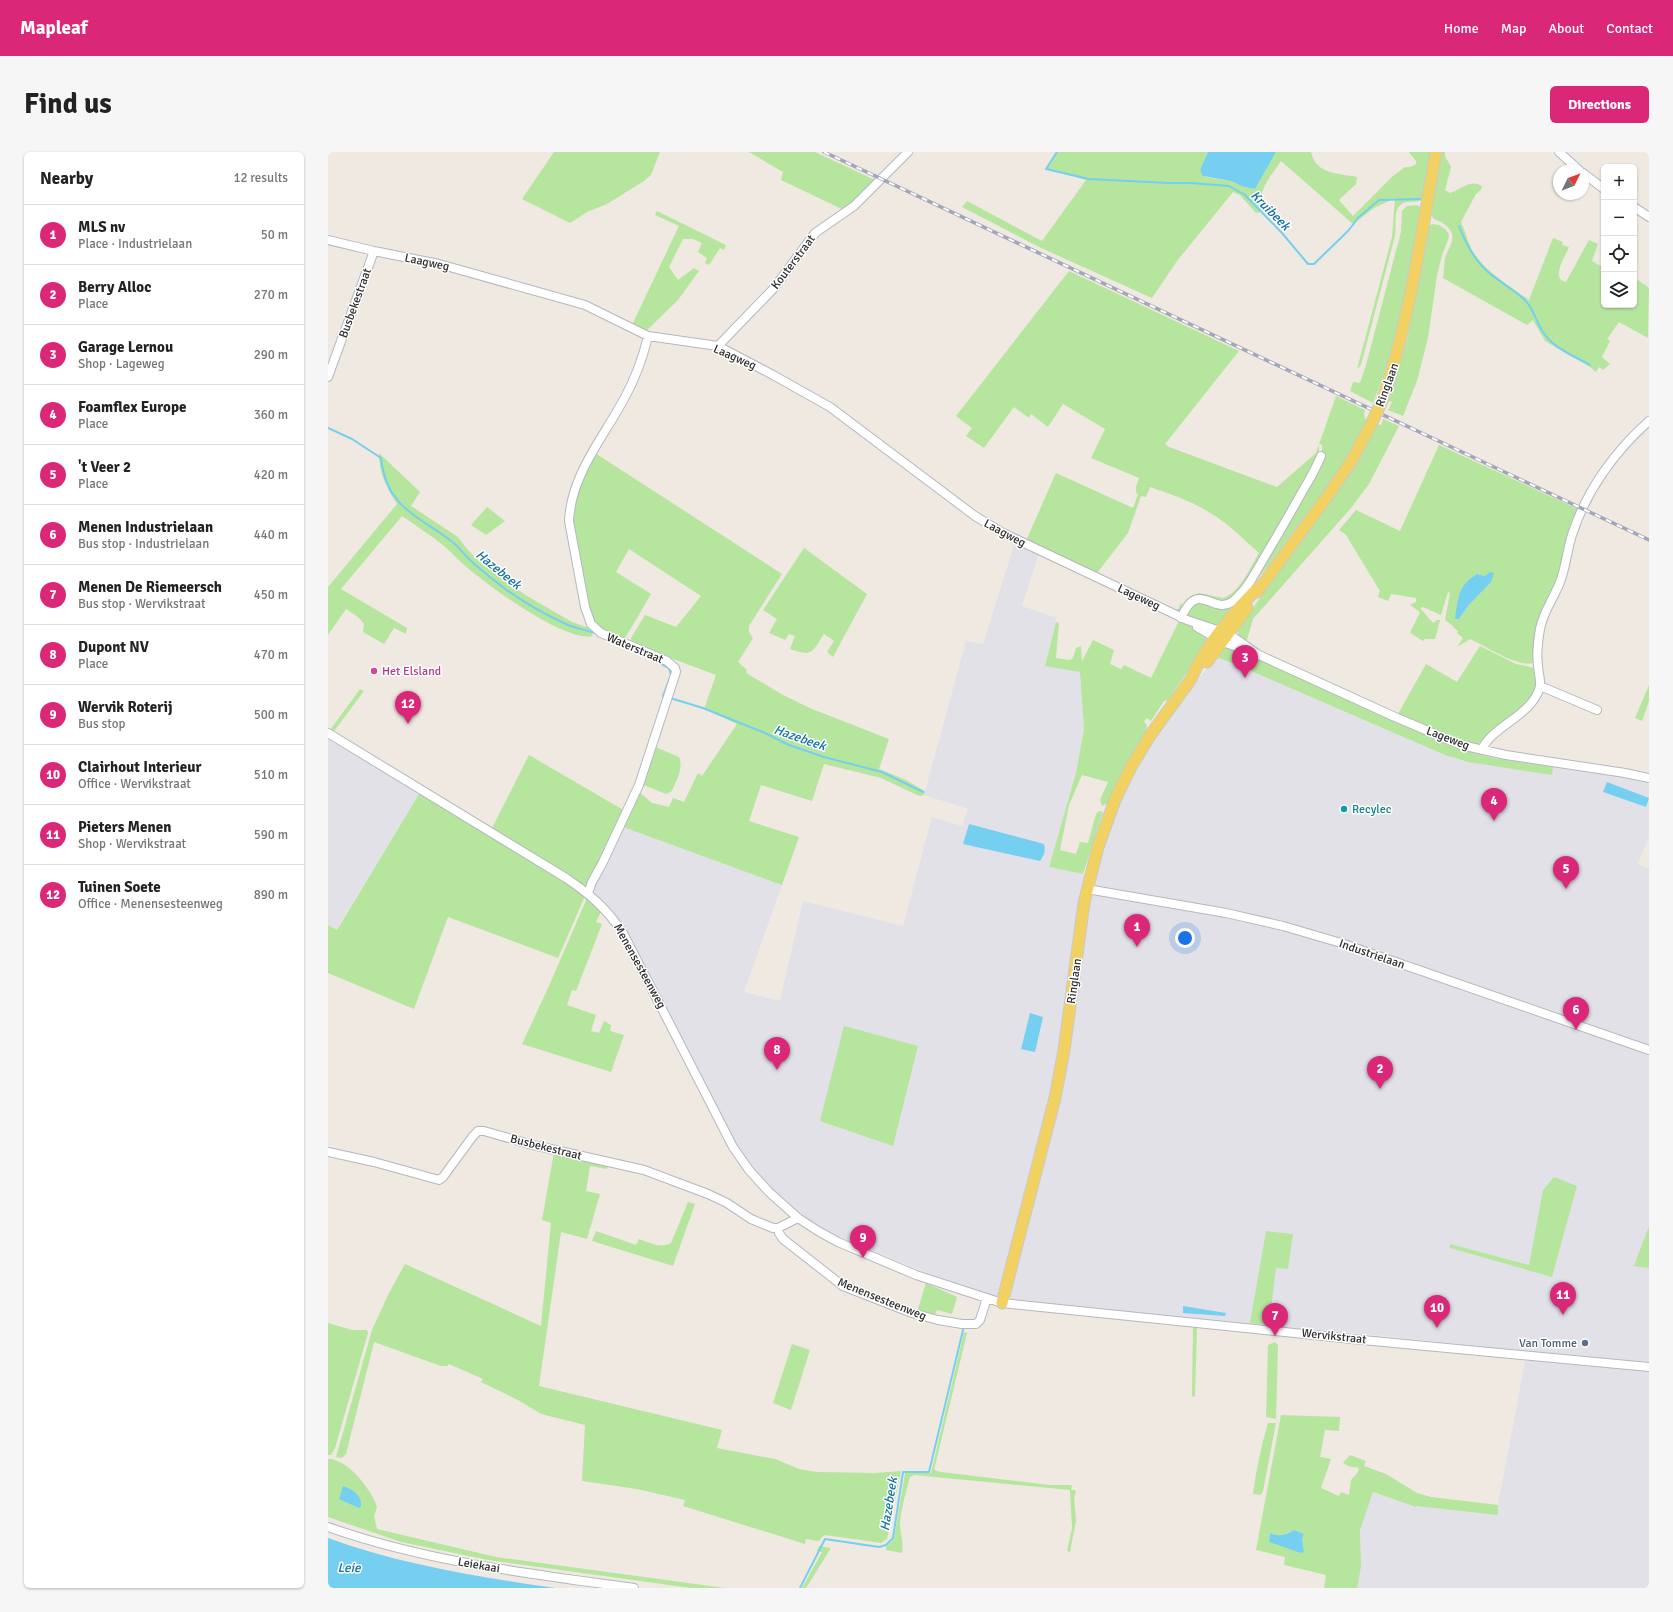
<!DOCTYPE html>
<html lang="en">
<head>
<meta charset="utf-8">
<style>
	:root { --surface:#fff; --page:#f6f6f6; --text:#222; --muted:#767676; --line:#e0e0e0; --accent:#db2777 }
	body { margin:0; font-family:Signika,sans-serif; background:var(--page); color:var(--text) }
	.controls { position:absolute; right:12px; top:12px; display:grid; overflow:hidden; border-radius:6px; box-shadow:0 1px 3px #0004 }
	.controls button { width:36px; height:36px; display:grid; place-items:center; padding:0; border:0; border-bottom:1px solid var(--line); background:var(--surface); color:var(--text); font:20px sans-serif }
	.compass { position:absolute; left:1225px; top:12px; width:36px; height:36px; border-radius:50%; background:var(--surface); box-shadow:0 1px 3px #0004; rotate:47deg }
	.you { position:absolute; left:857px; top:786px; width:14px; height:14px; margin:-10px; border:3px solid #fff; border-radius:50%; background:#1a73e8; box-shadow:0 0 0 6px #1a73e833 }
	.badge { display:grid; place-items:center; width:26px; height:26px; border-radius:50%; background:var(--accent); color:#fff; font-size:13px; font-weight:700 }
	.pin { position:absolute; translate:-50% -33px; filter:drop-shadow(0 1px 2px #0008) }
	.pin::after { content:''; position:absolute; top:21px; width:14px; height:12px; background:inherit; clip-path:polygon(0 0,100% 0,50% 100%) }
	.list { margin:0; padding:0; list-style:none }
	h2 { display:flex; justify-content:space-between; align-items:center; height:52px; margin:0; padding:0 16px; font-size:17px }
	h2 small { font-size:13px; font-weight:400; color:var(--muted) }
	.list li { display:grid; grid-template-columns:26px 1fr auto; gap:12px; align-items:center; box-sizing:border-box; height:60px; padding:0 16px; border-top:1px solid var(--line) }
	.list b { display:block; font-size:15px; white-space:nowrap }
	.list p { margin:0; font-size:13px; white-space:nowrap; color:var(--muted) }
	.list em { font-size:13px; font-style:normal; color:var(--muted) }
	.icon { flex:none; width:22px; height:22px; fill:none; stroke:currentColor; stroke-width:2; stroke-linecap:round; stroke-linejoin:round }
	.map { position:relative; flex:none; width:1321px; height:1436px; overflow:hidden; border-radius:6px }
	header { display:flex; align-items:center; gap:24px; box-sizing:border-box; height:56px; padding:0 20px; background:var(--accent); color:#fff }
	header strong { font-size:19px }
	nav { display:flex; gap:22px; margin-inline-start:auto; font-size:14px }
	.intro { display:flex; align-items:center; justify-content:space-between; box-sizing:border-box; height:96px; padding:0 24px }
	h1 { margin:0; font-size:28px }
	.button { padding:10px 18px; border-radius:6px; background:var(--accent); color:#fff; font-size:14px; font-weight:700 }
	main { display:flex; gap:24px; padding:0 24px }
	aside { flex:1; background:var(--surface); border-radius:6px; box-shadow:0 1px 3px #0004 }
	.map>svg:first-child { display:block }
	.industrial { fill:#e3e1e8 }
	.green { fill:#b6e59e; fill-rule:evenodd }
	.water { fill:#75cff0 }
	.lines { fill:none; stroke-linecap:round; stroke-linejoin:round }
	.stream { stroke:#75cff0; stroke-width:2 }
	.minor-casing { stroke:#b4b7c1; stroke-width:10 }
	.major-casing { stroke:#c9c9c9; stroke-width:13 }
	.minor { stroke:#fff; stroke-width:8 }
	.major { stroke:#f2d163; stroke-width:11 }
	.rail-casing { stroke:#a3a6b8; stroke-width:3.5 }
	.rail { stroke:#fff; stroke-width:2; stroke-dasharray:6; stroke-linecap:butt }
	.major-bridge-casing { stroke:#c9c9c9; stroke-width:13; stroke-linecap:butt }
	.major-bridge { stroke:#f2d163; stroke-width:11 }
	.hotel-dot { fill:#d1479c; stroke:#fff; stroke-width:1.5 }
	.culture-dot { fill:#0f9aa8; stroke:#fff; stroke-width:1.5 }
	.service-dot { fill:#5c6f8a; stroke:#fff; stroke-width:1.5 }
	.labels { text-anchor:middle; stroke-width:3; stroke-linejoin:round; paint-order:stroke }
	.street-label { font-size:12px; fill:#2e2e2e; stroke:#fff }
	.hotel-label { font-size:12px; fill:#b23c85; stroke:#fff; text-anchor:start }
	.culture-label { font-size:12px; fill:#0d838f; stroke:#fff; text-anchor:start }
	.service-label { font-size:12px; fill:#4e5e75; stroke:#fff; text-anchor:end }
	.water-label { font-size:13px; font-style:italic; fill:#0d6fa3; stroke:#fff }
</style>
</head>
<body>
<header>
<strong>Mapleaf</strong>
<nav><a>Home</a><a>Map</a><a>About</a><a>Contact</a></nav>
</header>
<div class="intro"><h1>Find us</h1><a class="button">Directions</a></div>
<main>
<aside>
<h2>Nearby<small>12 results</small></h2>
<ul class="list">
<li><span class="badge">1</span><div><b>MLS nv</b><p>Place · Industrielaan</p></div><em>50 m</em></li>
<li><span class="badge">2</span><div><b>Berry Alloc</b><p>Place</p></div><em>270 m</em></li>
<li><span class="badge">3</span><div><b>Garage Lernou</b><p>Shop · Lageweg</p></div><em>290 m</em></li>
<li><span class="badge">4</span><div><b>Foamflex Europe</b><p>Place</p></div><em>360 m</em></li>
<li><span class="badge">5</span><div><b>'t Veer 2</b><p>Place</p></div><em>420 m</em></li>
<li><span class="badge">6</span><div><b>Menen Industrielaan</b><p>Bus stop · Industrielaan</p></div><em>440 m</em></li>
<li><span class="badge">7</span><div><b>Menen De Riemeersch</b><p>Bus stop · Wervikstraat</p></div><em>450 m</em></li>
<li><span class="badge">8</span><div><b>Dupont NV</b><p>Place</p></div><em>470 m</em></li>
<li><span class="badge">9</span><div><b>Wervik Roterij</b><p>Bus stop</p></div><em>500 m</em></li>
<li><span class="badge">10</span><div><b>Clairhout Interieur</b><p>Office · Wervikstraat</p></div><em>510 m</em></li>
<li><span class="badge">11</span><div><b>Pieters Menen</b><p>Shop · Wervikstraat</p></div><em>590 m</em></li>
<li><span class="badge">12</span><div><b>Tuinen Soete</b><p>Office · Menensesteenweg</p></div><em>890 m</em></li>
</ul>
</aside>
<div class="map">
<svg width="1321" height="1436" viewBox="0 0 1321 1436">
	<rect width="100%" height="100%" fill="#efe9e1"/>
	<path class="industrial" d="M687,390L711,401L694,454L729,466L717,513L752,519L756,577L748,621L721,715L766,724L787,659L815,602L847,557L888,505L907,512L1117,603L1140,610L1224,622L1225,615L1292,624L1321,632V686L1309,712L1321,717V1436H1029L1033,1415L1032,1378L1045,1340L1088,1355V1353L1170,1363V1353L1199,1199L1018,1180L1012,1182L943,1175L940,1173L676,1148L597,1120L516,1087L476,1066L446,1041L421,1012L400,981L352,882L297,777L288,764L264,739L295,675L454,733L416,840L452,849L475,749L575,774L604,665L634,674L640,657L596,643L638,489L655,492Z
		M0,587L91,642L8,778L0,773Z"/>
	<path class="green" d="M226,0H332L323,23L316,29L279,52L259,60L242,71L194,47Z
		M421,0H487L549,29L518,59L453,28L455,20Z
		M730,0H880L872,18L877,25L903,29L916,35L927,37L948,0H983C988,23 1011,21 1029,25L1028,32L1011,48L1025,64L1065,24L1077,15H1082L1088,12V9L1081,0H1103L1095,48C1090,50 1085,49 1079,50C1063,53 1069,73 1067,84L1033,213L1029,217L1064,85L1067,46L1046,56L1025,72L953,9C942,25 929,39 933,60L928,61L912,43L905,40L849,109L824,146L711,95L634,55L639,49L714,89L758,28L719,17Z
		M1114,0H1117V4L1123,15L1117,38L1122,41L1125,40C1134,36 1143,27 1154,34L1153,38L1148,42L1133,70C1137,78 1139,87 1143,96C1154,118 1182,134 1201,148L1225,86L1235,90L1234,93L1241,95C1237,105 1222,127 1238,130L1261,88L1270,92L1264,109L1276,116V153H1306V125L1321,136L1320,186L1291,170L1279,187L1282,189L1274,205L1282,212L1275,218L1271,215L1268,220L1262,215L1217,189L1205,168L1199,173L1115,126C1116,119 1116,112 1117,106C1121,93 1132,84 1116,72C1113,69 1108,69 1105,66L1103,61Z
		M1089,53L1093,56C1081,122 1071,189 1045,251L1022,239L1025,230L1032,231L1038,213L1073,80L1074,59L1079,54Z
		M329,59L398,93L396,98L392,96L381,113L377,111L379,106L370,100L374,91L365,87H355L341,115L350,128L366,116L371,119L350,148L317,180L304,173L351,74L327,63Z
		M1104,72L1111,73L1118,78L1121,83L1120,88L1114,103L1109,123L1100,186L1089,229L1075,264L1060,258L1064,250L1060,249L1079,188L1101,74Z
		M741,119L911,199L837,292L841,295L949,335L988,301L1008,244L1037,258L1036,262L1038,269L1028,291L1004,328L942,411L893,472L888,474L878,470L877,472L859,465C857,455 863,450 872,448C896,451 895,465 916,440L979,335L994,308V293L991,292V302L987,314C974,336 918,441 901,449C891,453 882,446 872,445L860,450L857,448L871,441L895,446C912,441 922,415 931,401C915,387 900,371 882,361C864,349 842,342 822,335L818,345L813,344L800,381L769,421L847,458L850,457L853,451L855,456L852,461L848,460L700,390L699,387L701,382L728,321L805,356L810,342L808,341V335L811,326L763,306L777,277L735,252L720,275L703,262L701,266L686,255L656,296L638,284L644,276L628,264Z
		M1055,267L1071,274L1041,332L1023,356L925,467L918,491L911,485L909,478L1023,319L1049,272L1053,273Z
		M1111,293L1252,358L1205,511C1188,515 1158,494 1142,487L1129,495L1135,486L1129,481L1130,479L1126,476L1125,474L1117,468L1122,441L1120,440L1113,463L1095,455L1092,456L1105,471L1109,468H1112L1107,487H1097L1095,489L1082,481L1092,460L1082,453L1088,450V446L1063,442L1060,449L1050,445L1052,438L1050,436L1018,383L1011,378L1028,358L1072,379ZM1149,422L1157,424L1160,433L1140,454L1131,467C1132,447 1129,432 1149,422Z
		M51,301L92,340L83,354L130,385L139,397L154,412L199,444L244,470L261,476L265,484C237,491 156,431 134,411C128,406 122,399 116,394C103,383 88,374 74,364L13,437L79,476L78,482L66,476L56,492L35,480L36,472C31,465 26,462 18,457L0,483V435L69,352C58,335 51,321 51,301Z
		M267,301L454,422L421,474V480L425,486L410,510L419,518L418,521L455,543L484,557L561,587L551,617L576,627L597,639L596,643L592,644L589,643L553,626L496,612L484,649L433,633L421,669L471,685L454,733L295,675L310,639L324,651L341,655L345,646L356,650L370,621L374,624L409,572L376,557L388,523L303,491V486L317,463L348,475L373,444L301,397L288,420L323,442L296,488L266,473C255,432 237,388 247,346C251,331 261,315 267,301Z
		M159,355L177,369L158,383L143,373Z
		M476,396L539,442L505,505L499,500L506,489L496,482C483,501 486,505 462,497L467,484L461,482L457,488L441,481L449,467L435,458Z
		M852,467L871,478L879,488L868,507L840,548L836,549L823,569L819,566L816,569L819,574L817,582L806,599L780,651L774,654L772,648L780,630L754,623L741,653L732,698L748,702L752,690L760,691L768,662L771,659L775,660L755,722L721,715L748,621L756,577L752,520L717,514L728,470L731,471L728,506L742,508L745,506L748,496L753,494L754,509L765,488L786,498L782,512L793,517L796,513L823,526Z
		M900,493L1143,600L1166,606L1225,615L1224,623L1140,610L1117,603L907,512L888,505L894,495Z
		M1152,494L1188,512L1207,516L1208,518L1209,535L1202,548L1150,592H1141L1070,562L1098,512L1129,530Z
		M1321,533V549L1314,569L1307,566Z
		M32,537L36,539L6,579L2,578Z
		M325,594L351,605C356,617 348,628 344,639L338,642L313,632Z
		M201,603L297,659L261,732L257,733L253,731L164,676Z
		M91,642L211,714L257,744L230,806L120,765L86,857L0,821V773L9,778Z
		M259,746L274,758L268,770L274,772L248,839L244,838L239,853L268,863L263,879L271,881L276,869L283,873L282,879L296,883L283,920L194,892L221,834Z
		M516,874L590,894L565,994L492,969Z
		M226,1000L280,1013L279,1017L262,1014L258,1039L272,1042L259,1087L233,1080L211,1234L394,1278L389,1296L447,1307L471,1317L489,1320L547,1321L573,1319L559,1387L553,1391L497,1383L494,1385L491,1389L478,1387L477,1392L355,1354L357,1348L309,1337L254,1329L257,1273L213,1262L190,1248L153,1230L155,1227L121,1212L119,1214H113L46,1190L18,1302L14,1306L8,1305L44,1178L61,1141L77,1112L213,1174L223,1071L214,1068Z
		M1226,1025L1249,1034L1224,1125L1122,1096V1092L1201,1113L1215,1038Z
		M360,1050L367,1052L345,1114L264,1089L268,1079L308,1093L311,1087C320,1090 334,1097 343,1091Z
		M1321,1074V1116L1306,1114Z
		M938,1079L965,1082L960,1117L948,1116L941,1173L922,1171Z
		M598,1131L629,1145L624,1162L609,1158L606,1165L589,1160Z
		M0,1171L24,1178H39L40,1181L7,1296L3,1303H0Z
		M865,1175H869L867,1245L864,1244Z
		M636,1180L639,1181L606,1318L613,1320L721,1333H744L743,1338H747L748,1340L746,1345L748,1369L742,1400L739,1399L744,1376L742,1338L586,1323L582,1325C578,1340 573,1356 572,1372C572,1383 576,1388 574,1401L558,1398V1395L566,1387L577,1321H603Z
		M947,1190L950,1193L948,1267L938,1265L940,1193Z
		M464,1192L482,1198L463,1258L445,1251Z
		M953,1263L1012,1265L1011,1279L997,1278L992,1305L1003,1307L993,1336L1011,1344L1013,1340L1021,1343L1023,1328L1030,1320L1031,1316L1020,1314L1015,1311L1022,1303L1038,1309L1036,1314L1058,1322L1089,1341L1103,1345L1170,1353V1363L1088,1354V1355L1045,1340L1032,1378L1033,1415L1029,1436H996L998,1423L956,1413L957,1405L928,1398ZM966,1378L976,1382L974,1388V1395L941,1390L942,1381C951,1385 957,1382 966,1378Z
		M940,1271H948L935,1339L933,1343L925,1342C928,1318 933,1294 940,1271Z
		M0,1307C19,1306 44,1338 49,1355L46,1364L49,1377L168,1405L397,1436H363L160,1408L73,1390L0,1365Z
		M491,1394L503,1396L478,1436H474L494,1400L489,1399Z"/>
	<path class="water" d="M880,0H948L927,37L916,35L903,29L875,24L872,18Z
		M1162,420L1166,421L1163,430L1140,454L1131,467H1127C1130,448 1130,432 1149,422L1157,424Z
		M1279,630L1321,646L1318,655L1275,640Z
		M641,672L716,692C718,698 716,704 712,709L635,692Z
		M702,861L715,865L707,900L693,897Z
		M855,1154L898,1161L897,1164L855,1161Z
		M15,1334C24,1337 34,1343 33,1354L31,1356L11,1347Z
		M966,1378L976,1382L974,1388L976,1400L973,1401L941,1390L942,1381C951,1385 957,1383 966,1378Z
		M0,1386C74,1413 151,1425 228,1436H0Z"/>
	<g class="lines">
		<path class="stream" d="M729,0L718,17L761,27L841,31H863L901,34L917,43L954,81L980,112H986L1020,79L1031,65L1051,48L1092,47
			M1131,74C1138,92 1146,108 1160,120C1172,130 1186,138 1197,148C1206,157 1208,170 1215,180C1225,196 1246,204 1262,213
			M0,276L24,287L53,306C58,354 87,362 122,388C129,393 135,401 141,407C148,414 155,419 162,425C185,444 213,461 240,473C250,477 260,478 269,482
			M321,505L341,516L343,523L335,544
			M342,546L375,556L437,581L461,593L496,605L554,620L595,640
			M472,1436L497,1387L551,1395L558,1393L565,1386L575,1320H601L635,1178"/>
		<defs>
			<path id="minor" d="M1231,0L1251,18
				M1255,21L1276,37
				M1306,55L1321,65
				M0,88L46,99L111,112L257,153L320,184L390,194L445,223L502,255L647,364L675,381L859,468L901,482L931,503
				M390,194L446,136L487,81L526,54L580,0
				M0,225L46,99
				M853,466C871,425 885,465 905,449C919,438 927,421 936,406C949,384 962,362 974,340C981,328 988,317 993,304
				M869,475L895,490L931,503L1067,565L1133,593L1178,603L1297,621L1321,626
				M1212,534L1269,558
				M0,581L238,726C262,742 279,757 295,781L405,995L421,1018L441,1040L470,1066L490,1079L510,1090L588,1123L674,1151L1024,1187L1321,1215
				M1154,598C1162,575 1206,563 1212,534C1213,528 1210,520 1210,513C1208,501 1210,489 1212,477C1215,460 1226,446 1232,430C1238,415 1239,398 1244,383C1258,339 1287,299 1321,269
				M759,737L898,761L955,774L1013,791L1321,898
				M260,741L264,730L274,712L311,633L348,520L347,516L339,509L273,481L263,472L257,455L241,369C243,323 275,286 296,247C307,227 315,206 320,184
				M0,1000L46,1010L111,1028L115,1025L145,984L150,979H156L205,993L316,1018L380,1042L399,1051L423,1067L445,1076H450L470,1066
				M450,1076L451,1081L455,1087L515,1134L584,1161L610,1168L634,1172H648L652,1168L659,1146
				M0,1375C99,1410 203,1422 306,1436"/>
			<path id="major" d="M1054,249C1082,168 1093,83 1108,0
				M929,440L998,346L1024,308L1045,268
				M879,510L919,456
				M674,1151L727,946L736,898L756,751L770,695L787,648L803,615L821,585L863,527C876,495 907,458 932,434"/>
		</defs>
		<use href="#minor" class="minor-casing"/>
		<use href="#major" class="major-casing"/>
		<use href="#minor" class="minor"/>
		<use href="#major" class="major"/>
		<defs>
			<path id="rail" d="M496,0L1321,388"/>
		</defs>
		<use href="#rail" class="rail-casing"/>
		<use href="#rail" class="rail"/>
		<defs>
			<path id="major-bridge" d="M1045,268L1054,249"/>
		</defs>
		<use href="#major-bridge" class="major-bridge-casing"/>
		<use href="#major-bridge" class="major-bridge"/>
	</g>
	<circle class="hotel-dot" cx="46" cy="519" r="4"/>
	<circle class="culture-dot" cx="1016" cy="657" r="4"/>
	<circle class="service-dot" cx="1257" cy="1191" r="4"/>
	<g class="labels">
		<g class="street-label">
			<text transform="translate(99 110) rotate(12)" y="4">Laagweg</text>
			<text transform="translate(465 110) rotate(-53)" y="4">Kouterstraat</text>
			<text transform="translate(27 151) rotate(-70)" y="4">Busbekestraat</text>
			<text transform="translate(407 205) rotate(24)" y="4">Laagweg</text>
			<text transform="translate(1059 233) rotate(-70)" y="4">Ringlaan</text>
			<text transform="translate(677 381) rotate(28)" y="4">Laagweg</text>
			<text transform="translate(811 445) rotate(25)" y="4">Lageweg</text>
			<text transform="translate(307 496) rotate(23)" y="4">Waterstraat</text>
			<text transform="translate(1120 586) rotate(21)" y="4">Lageweg</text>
			<text transform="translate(1044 802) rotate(19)" y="4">Industrielaan</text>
			<text transform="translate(312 814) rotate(61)" y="4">Menensesteenweg</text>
			<text transform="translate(746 829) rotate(-82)" y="4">Ringlaan</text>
			<text transform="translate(218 995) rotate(14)" y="4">Busbekestraat</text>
			<text transform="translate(554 1147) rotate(22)" y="4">Menensesteenweg</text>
			<text transform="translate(1006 1184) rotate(6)" y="4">Wervikstraat</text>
			<text transform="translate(151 1413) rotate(10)" y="4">Leiekaai</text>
		</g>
		<g class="hotel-label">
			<text x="54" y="523">Het Elsland</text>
		</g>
		<g class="culture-label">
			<text x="1024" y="661">Recylec</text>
		</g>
		<g class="service-label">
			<text x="1249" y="1195">Van Tomme</text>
		</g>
		<g class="water-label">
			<text transform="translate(943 58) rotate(45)" y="5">Kruibeek</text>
			<text transform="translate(171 417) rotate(39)" y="5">Hazebeek</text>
			<text transform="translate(472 585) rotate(19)" y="5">Hazebeek</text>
			<text transform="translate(560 1352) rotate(-81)" y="5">Hazebeek</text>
			<text x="21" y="1420">Leie</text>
		</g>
	</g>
</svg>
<div class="controls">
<button>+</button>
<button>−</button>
<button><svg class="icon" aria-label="locate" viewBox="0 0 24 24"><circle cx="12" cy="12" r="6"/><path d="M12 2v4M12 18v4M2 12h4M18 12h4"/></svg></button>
<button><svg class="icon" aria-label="layers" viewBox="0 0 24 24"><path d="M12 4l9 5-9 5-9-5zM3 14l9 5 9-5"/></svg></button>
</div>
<svg class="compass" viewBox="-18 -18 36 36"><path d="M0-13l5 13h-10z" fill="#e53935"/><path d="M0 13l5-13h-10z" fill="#767676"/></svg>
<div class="you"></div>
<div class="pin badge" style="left:809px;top:795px">1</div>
<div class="pin badge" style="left:1052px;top:937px">2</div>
<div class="pin badge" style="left:917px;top:526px">3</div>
<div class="pin badge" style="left:1166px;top:669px">4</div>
<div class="pin badge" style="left:1238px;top:737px">5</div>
<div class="pin badge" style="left:1248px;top:878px">6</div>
<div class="pin badge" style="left:947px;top:1184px">7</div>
<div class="pin badge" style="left:449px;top:918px">8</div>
<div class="pin badge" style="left:535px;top:1106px">9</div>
<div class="pin badge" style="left:1109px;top:1176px">10</div>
<div class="pin badge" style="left:1235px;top:1163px">11</div>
<div class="pin badge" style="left:80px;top:572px">12</div>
</div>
</main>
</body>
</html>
